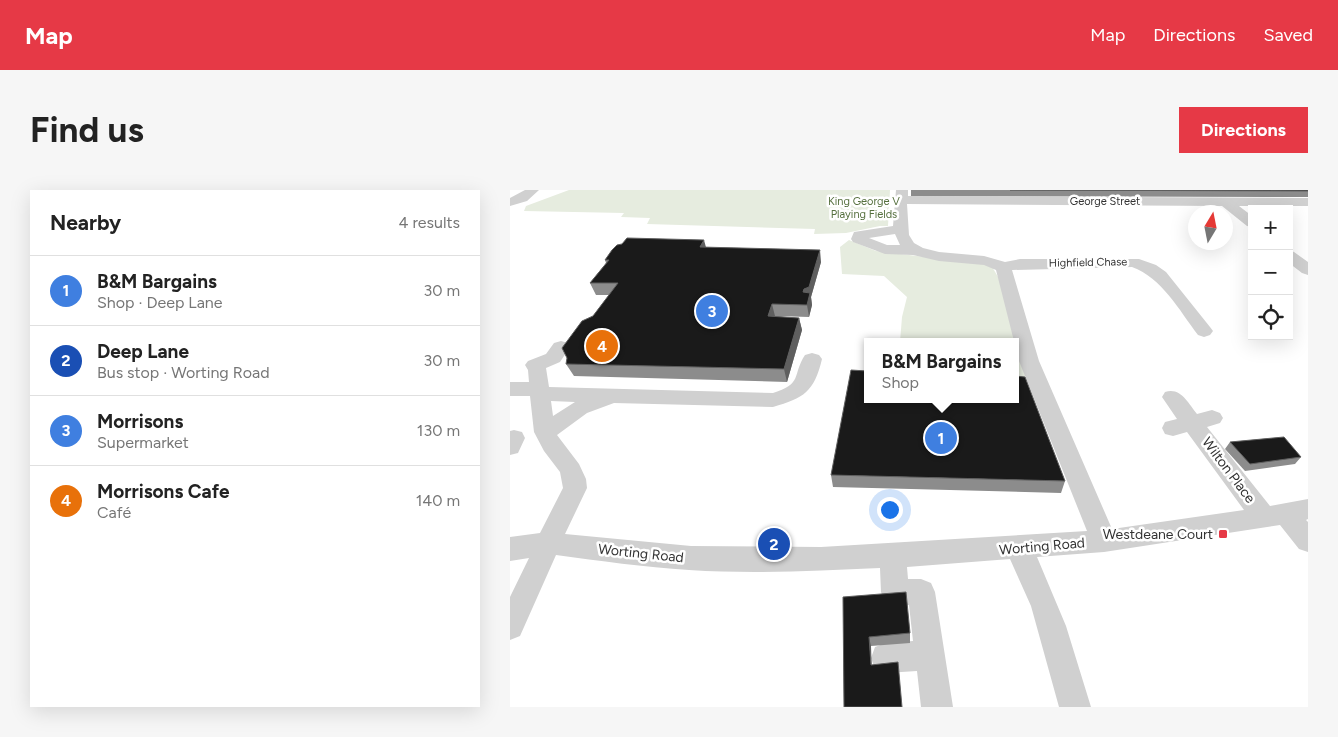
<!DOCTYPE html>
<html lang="en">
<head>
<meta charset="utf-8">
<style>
	:root { --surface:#fff; --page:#f6f6f6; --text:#222; --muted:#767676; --line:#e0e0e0; --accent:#e63946 }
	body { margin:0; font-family:Figtree,sans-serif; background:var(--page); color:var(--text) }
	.controls { position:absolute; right:15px; top:15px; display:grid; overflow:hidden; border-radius:0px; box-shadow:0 5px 20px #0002 }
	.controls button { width:45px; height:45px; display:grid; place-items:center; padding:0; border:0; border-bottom:1px solid var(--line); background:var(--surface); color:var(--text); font:25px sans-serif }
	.compass { position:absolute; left:678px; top:15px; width:45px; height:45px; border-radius:50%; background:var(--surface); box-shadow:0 5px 20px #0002; rotate:10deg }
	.you { position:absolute; left:379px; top:319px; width:18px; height:18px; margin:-12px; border:4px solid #fff; border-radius:50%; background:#1a73e8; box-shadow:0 0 0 8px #1a73e833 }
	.badge { display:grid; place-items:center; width:32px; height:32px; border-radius:50%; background:var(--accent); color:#fff; font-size:16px; font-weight:700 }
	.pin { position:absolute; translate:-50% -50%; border:2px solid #fff; box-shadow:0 1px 5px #0006 }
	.popup { position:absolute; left:354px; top:148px; width:155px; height:65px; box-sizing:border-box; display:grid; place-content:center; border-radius:0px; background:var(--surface); filter:drop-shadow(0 1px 4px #0005); font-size:16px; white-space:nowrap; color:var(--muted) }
	.popup b { font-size:19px; color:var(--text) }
	.popup::after { content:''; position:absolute; left:50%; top:100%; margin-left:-10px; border:10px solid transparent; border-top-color:var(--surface) }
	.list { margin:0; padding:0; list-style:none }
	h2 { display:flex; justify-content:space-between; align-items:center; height:65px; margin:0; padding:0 20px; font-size:21px }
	h2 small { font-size:16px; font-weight:400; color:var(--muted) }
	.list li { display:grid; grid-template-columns:32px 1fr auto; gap:15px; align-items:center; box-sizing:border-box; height:70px; padding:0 20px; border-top:1px solid var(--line) }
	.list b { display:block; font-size:19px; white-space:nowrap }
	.list p { margin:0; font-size:16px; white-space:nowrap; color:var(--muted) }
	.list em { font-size:16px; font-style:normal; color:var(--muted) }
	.icon { flex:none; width:28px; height:28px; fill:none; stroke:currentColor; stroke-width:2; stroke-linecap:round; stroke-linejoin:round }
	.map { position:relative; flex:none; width:798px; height:517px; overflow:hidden; border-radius:0px }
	header { display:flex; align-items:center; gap:30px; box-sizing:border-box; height:70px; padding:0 25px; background:var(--accent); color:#fff }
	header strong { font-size:24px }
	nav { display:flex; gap:28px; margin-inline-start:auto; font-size:18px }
	.intro { display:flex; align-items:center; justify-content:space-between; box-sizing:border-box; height:120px; padding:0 30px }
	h1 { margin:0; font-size:35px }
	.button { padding:12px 22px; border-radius:0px; background:var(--accent); color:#fff; font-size:18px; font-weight:700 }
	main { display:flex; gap:30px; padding:0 30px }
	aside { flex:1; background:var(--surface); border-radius:0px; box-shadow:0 5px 20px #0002 }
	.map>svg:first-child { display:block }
	.green { fill:#e6ecdf }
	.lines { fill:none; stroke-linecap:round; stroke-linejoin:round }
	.minor { fill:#d0d0d0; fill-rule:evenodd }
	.wall { fill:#8c8c8c }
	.shaded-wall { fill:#5f5f5f }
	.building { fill:#1a1a1a; stroke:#5f5f5f }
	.poi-dot { fill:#e63946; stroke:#fff; stroke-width:2 }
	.labels { text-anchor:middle; stroke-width:5; stroke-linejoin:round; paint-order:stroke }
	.far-park-label { font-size:11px; fill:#56703f; stroke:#fff }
	.far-street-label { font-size:11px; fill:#333; stroke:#fff }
	.street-label { font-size:14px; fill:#333; stroke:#fff }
	.poi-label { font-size:14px; fill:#333; stroke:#fff; text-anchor:end }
</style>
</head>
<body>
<header>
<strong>Map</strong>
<nav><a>Map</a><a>Directions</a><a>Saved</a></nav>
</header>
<div class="intro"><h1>Find us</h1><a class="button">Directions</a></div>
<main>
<aside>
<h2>Nearby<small>4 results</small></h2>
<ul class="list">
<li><span class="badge" style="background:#3f7fe0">1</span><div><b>B&amp;M Bargains</b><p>Shop · Deep Lane</p></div><em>30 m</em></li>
<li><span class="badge" style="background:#1a4fb4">2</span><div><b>Deep Lane</b><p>Bus stop · Worting Road</p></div><em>30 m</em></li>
<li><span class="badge" style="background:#3f7fe0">3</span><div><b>Morrisons</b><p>Supermarket</p></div><em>130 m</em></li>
<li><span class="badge" style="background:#e8710a">4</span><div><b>Morrisons Cafe</b><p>Café</p></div><em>140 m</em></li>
</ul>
</aside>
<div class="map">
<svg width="798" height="517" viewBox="0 0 798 517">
	<rect width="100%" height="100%" fill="#fff"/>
	<path class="green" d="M59,0H380L378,36H370L336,43L304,44L305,39L137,34L140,28L111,27L114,23L14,21L16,16Z
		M339,50L366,61L481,75L494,97L521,191L505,189V152H390L392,127L397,107L374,86L332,84L330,57Z"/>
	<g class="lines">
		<path class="minor" d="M15,0H29L17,11L0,16V8Z
			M386,0H398V6L798,8V16H729L742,26V37L737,36L712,16L397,14L399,45L404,53L413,58L429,62L474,66L495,72L510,69H629L646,75L656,82L700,137L703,141L700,145L694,147L688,145C669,120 652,88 622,77L502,80L529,171L602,339L734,320L677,242L663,246L655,244L652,238L655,232L667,229L652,207L655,202C671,197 678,213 687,224L702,220L710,223L713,228L710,233L697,237L760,316L798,309V329L796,330L798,332V362L789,359L770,335L594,362L527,367L556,436L581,517H549L521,416L500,369L397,377L398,389H411L421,393L425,402L443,517H411L407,481L376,483L365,479L361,468L365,457L376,453L403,451L399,415H385L375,411L371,402L370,378C307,381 242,384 179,380C134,377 90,371 46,365L10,446L0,450V407L19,368L0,371V347L30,343L53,298L50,282L34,261L24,242L20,206H0V192H19L18,180L15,175L18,171L36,164L44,153L51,151L58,153L60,157L50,172L36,178L39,197L263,203C293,194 282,185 295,165L302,163L309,165L312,169C304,202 294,208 263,217L104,213L77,223L47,245L69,274L76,289L77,298L55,344L181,356L311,357L577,341L509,171L486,80L474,75L429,71L403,65L375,64L343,52L341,49L344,42L383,36ZM385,44L390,55H377L359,48ZM41,211L65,212L43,226Z
			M779,60L784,62L798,72V85L792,83L779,73Z
			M4,240L12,242L15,248L8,263L0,265V241Z"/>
	</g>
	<path class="wall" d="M401,0H798V7L401,6Z
		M196,57L311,72L301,107L302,115L299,127L265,126L289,128L292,140L277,192L64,186L56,174L83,126L99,105H86L80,93L96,73L95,70Z
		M720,252L791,267L785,274L735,281L715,259Z
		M321,285L555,291L551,303L323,297Z
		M333,407L400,443V453L361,456L334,517Z"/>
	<path class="shaded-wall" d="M194,50L197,61L190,57Z
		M310,60L311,72L301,107L302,115L299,127L297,115L293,102Z
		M262,114L265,126H258Z
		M289,128L292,140L277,192L274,179Z
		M359,447L361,456L362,484L361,475Z"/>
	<path class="building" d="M500,0H798V1Z
		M117,48L194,50L190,57L310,60L299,97L294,99L293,102L300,103L297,115L262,114L258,126L289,128L274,179L56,174L57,168L52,158L72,131L83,126L108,93H80L99,70H95L102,60L107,55L112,54Z
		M341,180L357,181V209H505V186L515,187L555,291L321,285Z
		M774,247L791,267L740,274L720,252Z
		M396,402L400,443L359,447L361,475L388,472L392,517H334L333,407Z"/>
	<rect class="poi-dot" x="708" y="339" width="10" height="10" rx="2.5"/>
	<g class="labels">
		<g class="far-park-label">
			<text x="354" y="15">King George V<tspan x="354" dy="13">Playing Fields</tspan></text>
		</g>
		<g class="far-street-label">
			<text x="595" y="15">George Street</text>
			<text transform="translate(578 72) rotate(-1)" y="4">Highfield Chase</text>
		</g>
		<g class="street-label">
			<text transform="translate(719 280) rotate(53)" y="5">Wilton Place</text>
			<text transform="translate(532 356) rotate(-5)" y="5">Worting Road</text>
			<text transform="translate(131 363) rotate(6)" y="5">Worting Road</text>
		</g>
		<g class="poi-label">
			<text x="703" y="349">Westdeane Court</text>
		</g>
	</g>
</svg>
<div class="controls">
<button>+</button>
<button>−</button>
<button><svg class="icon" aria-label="locate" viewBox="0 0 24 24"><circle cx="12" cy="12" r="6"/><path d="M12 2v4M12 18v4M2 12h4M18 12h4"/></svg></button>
</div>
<svg class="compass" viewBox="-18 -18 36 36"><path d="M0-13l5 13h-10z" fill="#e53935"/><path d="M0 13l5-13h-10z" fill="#767676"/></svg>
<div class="you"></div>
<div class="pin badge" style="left:431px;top:248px;background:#3f7fe0">1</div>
<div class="popup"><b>B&amp;M Bargains</b>Shop</div>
<div class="pin badge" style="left:264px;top:354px;background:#1a4fb4">2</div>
<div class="pin badge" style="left:202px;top:121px;background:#3f7fe0">3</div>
<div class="pin badge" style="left:92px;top:156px;background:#e8710a">4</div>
</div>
</main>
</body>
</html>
